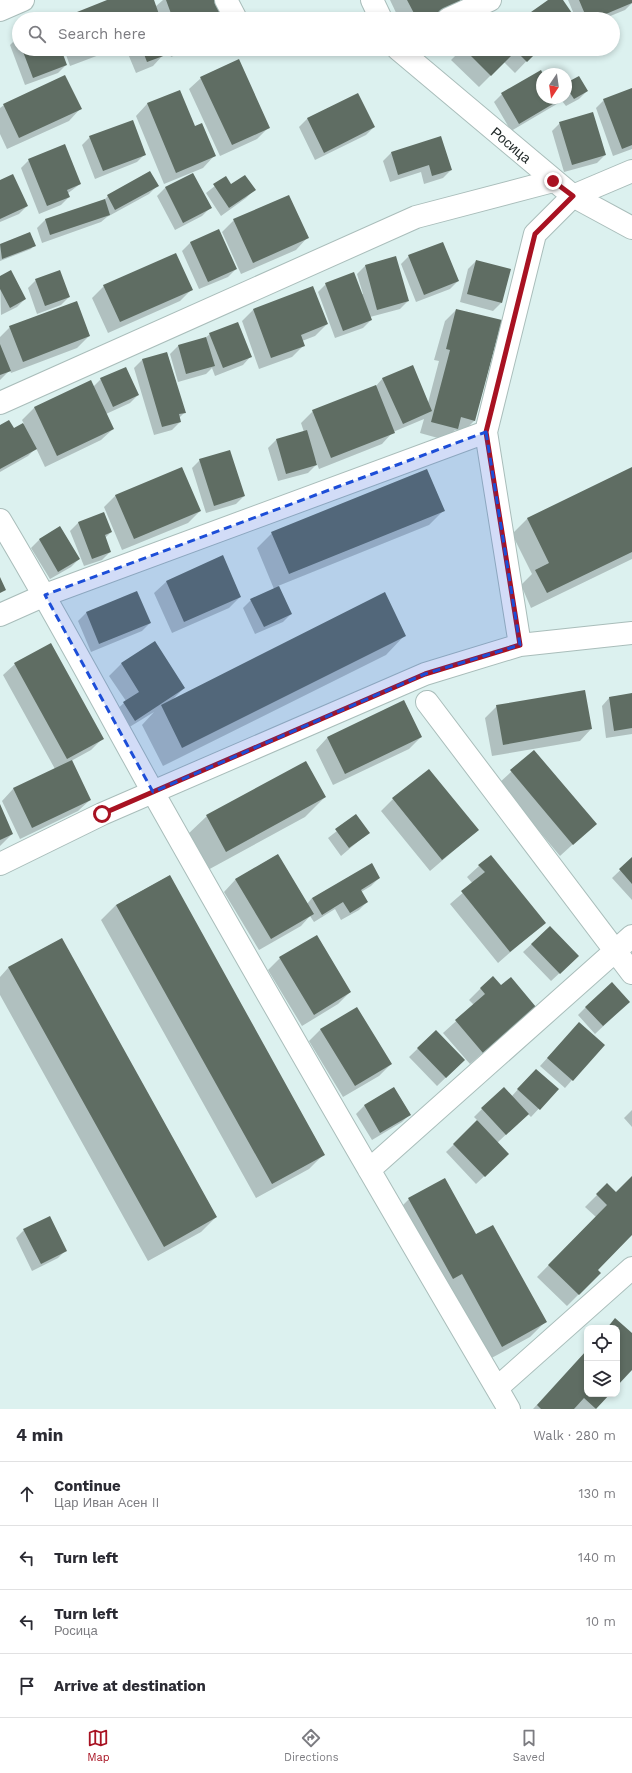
<!DOCTYPE html>
<html lang="en">
<head>
<meta charset="utf-8">
<style>
	:root { --surface:#fff; --page:#f7f7f7; --text:#2b2b33; --muted:#7c7c81; --line:#e1e1e2; --accent:#a81222 }
	body { margin:0; font-family:"Work Sans",sans-serif; background:var(--page); color:var(--text) }
	.controls { position:absolute; right:12px; bottom:12px; display:grid; overflow:hidden; border-radius:8px; box-shadow:0 2px 6px #0003 }
	.controls button { width:36px; height:36px; display:grid; place-items:center; padding:0; border:0; border-bottom:1px solid var(--line); background:var(--surface); color:var(--text); font:20px sans-serif }
	.compass { position:absolute; left:536px; top:68px; width:36px; height:36px; border-radius:50%; background:var(--surface); box-shadow:0 2px 6px #0003; rotate:193deg }
	.stop { position:absolute; width:12px; height:12px; margin:-9px; border:3px solid #a81222; border-radius:50%; background:#fff }
	.stop.end { background:#a81222; border-color:#fff; box-shadow:0 1px 4px #0008 }
	.list { margin:0; padding:0; list-style:none }
	h2 { display:flex; justify-content:space-between; align-items:center; height:52px; margin:0; padding:0 16px; font-size:17px }
	h2 small { font-size:13px; font-weight:400; color:var(--muted) }
	.list li { display:grid; grid-template-columns:26px 1fr auto; gap:12px; align-items:center; box-sizing:border-box; height:64px; padding:0 16px; border-top:1px solid var(--line) }
	.list b { display:block; font-size:15px; white-space:nowrap }
	.list p { margin:0; font-size:13px; white-space:nowrap; color:var(--muted) }
	.list em { font-size:13px; font-style:normal; color:var(--muted) }
	.icon { flex:none; width:22px; height:22px; fill:none; stroke:currentColor; stroke-width:2; stroke-linecap:round; stroke-linejoin:round }
	.map { position:relative; flex:none; width:632px; height:1409px; overflow:hidden }
	.search { position:absolute; background:var(--surface); box-shadow:0 2px 6px #0003; left:12px; right:12px; top:12px; height:44px; display:flex; align-items:center; gap:10px; box-sizing:border-box; padding:0 14px; border-radius:22px; color:var(--muted); font-size:15px }
	.sheet { height:308px; background:var(--surface) }
	nav { display:flex; justify-content:space-around; align-items:center; box-sizing:border-box; height:56px; border-top:1px solid var(--line); background:var(--surface); font-size:11px; color:var(--muted) }
	nav a { display:grid; justify-items:center; gap:2px }
	nav .on { color:var(--accent) }
	.map>svg:first-child { display:block }
	.shadow { fill:#0003 }
	.building { fill:#5f6d63 }
	.lines { fill:none; stroke-linecap:round; stroke-linejoin:round }
	.minor-casing { stroke:#a9bdba; stroke-width:24 }
	.minor { stroke:#fff; stroke-width:22 }
	.route { stroke:#a81222; stroke-width:5 }
	.marked { fill:#1d4ed8; fill-opacity:0.2; stroke:#1d4ed8; stroke-width:3; stroke-dasharray:8 5; stroke-linejoin:round }
	.labels { text-anchor:middle; stroke-width:4; stroke-linejoin:round; paint-order:stroke }
	.street-label { font-size:14px; fill:#1f2726; stroke:#fff }
</style>
</head>
<body>
<div class="map">
<svg width="632" height="1409" viewBox="0 0 632 1409">
	<rect width="100%" height="100%" fill="#dcf1ef"/>
	<path class="shadow" d="M110,0H154L155,7L163,0H216L223,19H65Z
		M390,0H459L447,19H399Z
		M550,0H562L569,19H525Z
		M568,0H632V3L625,10L603,19H576Z
		M19,36V49H60L66,65L58,73L25,85L10,45Z
		M64,49H115L70,66Z
		M126,49H162L164,54L153,66L136,73Z
		M168,49H191L171,57Z
		M462,49H538L515,73L504,62L479,87L451,60Z
		M201,78L269,127L257,139L220,156L189,89Z
		M566,84L587,91L579,99L566,106L562,101L511,131L494,102L502,94L542,98H566Z
		M632,89V149L613,156L596,108L604,100Z
		M179,91L194,128L214,156L203,168L164,184L136,116L147,104Z
		M358,94L374,127L366,135L315,160L299,127L307,119Z
		M4,105L80,109L69,121L7,149L0,134V108Z
		M560,123L605,155L597,163L564,172L552,131Z
		M90,137L145,154L137,162L95,179L82,145Z
		M440,137L451,170L443,178L424,184L421,172L390,182L383,161L391,153Z
		M29,160L80,184L67,194L69,197L61,205L39,214L21,168Z
		M193,174L210,208L202,216L175,230L157,196L165,188Z
		M225,178L231,185L254,190L246,198L221,216L206,193Z
		M0,181L27,206L19,214L0,222Z
		M157,186L149,194L107,217L101,222L42,243L37,228L45,220L103,201L108,196Z
		M234,220L307,238L296,250L241,274L222,232Z
		M219,231L236,269L228,277L199,289L182,251L190,243Z
		M30,233L34,245L31,249L0,261V245Z
		M409,256L458,281L450,289L416,302L401,264Z
		M395,257L408,301L400,309L370,317L371,320L363,328L335,338L318,292L326,284L363,294L357,274L365,266Z
		M476,261L501,303L493,311L460,302L468,269Z
		M0,277L25,299L17,307L1,315Z
		M36,280L69,297L61,305L37,314L28,288Z
		M104,286L192,289L180,301L108,333L92,298Z
		M253,310L327,324L315,336L302,341L303,346L292,357L259,369L242,321Z
		M456,310L475,420L463,432L455,430L445,440L420,433L424,419L393,432L382,444L319,469L315,459L314,460L316,465L308,473L278,481L268,448L276,440L304,432L301,423L313,411L375,387L383,378L428,403L439,361L434,360L445,321Z
		M10,327L89,336L77,348L11,373L10,370L0,380V337Z
		M210,334L251,356L243,365L215,376L212,368L206,374L178,382L170,354L178,346L205,338Z
		M167,353L184,413L179,418L180,422L172,430L154,435L134,368L142,360Z
		M101,379L138,395L130,403L106,414L113,429L101,440L45,467L36,448L28,456L0,472V426L14,430L24,424L22,420L34,408L91,381L93,387Z
		M200,460L244,496L236,504L206,513L192,468Z
		M632,468V559L531,608L521,585L532,574L512,534L527,519Z
		M116,495L200,511L188,523L122,550L104,507Z
		M444,510L429,525L278,586L291,614L283,622L255,634L243,608L251,600L274,589L257,548L272,533Z
		M104,513L111,532L105,538L110,552L102,560L84,566L70,531L78,523Z
		M60,527L79,559L71,567L50,579L31,548L39,540Z
		M223,557L240,597L229,608L172,633L154,593L166,582Z
		M86,613L150,623L142,631L91,652L78,621Z
		M405,635L386,655L163,766L142,725L154,712L123,731L112,714L126,701L109,676L121,664L154,643L184,688L173,699Z
		M15,664L103,738L91,750L71,761L90,800L78,811L20,839L2,801L13,789L55,769L3,675Z
		M632,694V734L606,738L602,706L610,697Z
		M404,701L421,737L409,749L333,785L316,750L327,738Z
		M497,706L591,729L580,741L492,756L485,718Z
		M534,751L595,824L560,856L499,783Z
		M325,797L305,817L206,871L187,835L207,816Z
		M393,799L478,830L430,871L381,811Z
		M0,806L12,834L0,846Z
		M356,816L368,833L341,856L328,838Z
		M277,855L307,904L312,898L379,878L371,886L361,892L367,902L359,910L341,920L335,909L314,922L310,916L301,926L259,950L224,892L235,880Z
		M632,859V900L612,878Z
		M479,866L544,923L498,963L450,904L473,884L467,877Z
		M169,876L324,1154L309,1169L256,1198L101,920L116,905Z
		M550,927L578,956L551,981L523,952Z
		M61,939L216,1217L201,1232L148,1261L0,995V977L8,968Z
		M280,958L350,992L338,1004L302,1026L268,970Z
		M481,988L523,1018L470,1064L443,1033L474,1005L469,1000Z
		M629,1002L595,1034L578,1015L586,1007Z
		M321,1029L391,1064L379,1076L343,1097L309,1041Z
		M436,1031L464,1060L437,1086L409,1057Z
		M571,1032L572,1080L565,1088L540,1066Z
		M528,1078L557,1089L531,1117L528,1114L497,1143L508,1154L476,1184L446,1152L478,1121L474,1117L482,1109L512,1096Z
		M394,1088L410,1114L402,1122L372,1140L356,1114L364,1106Z
		M632,1110V1127L624,1118Z
		M632,1177V1234L597,1270L600,1273L567,1306L537,1277L596,1217L585,1207L607,1185L616,1194Z
		M409,1199L475,1236L545,1322L530,1337L486,1361L394,1214Z
		M24,1230L66,1250L58,1258L32,1271L16,1238Z
		M587,1350V1394H609L595,1409H533Z"/>
	<path class="building" d="M107,0H154L160,17L155,19H68L67,16Z
		M166,0H217L224,19H173Z
		M407,0H460L463,6L436,19H417Z
		M548,0H563L574,16L569,19H535L531,12Z
		M579,0H632V3L594,19H587Z
		M22,49H61L67,65L33,78Z
		M80,49H98L82,55Z
		M142,49H163L166,55L147,62Z
		M464,49H540L527,62L516,51L491,76Z
		M239,59L270,128L232,145L200,77Z
		M541,70L543,74L542,98H563L519,124L501,93Z
		M65,75L82,109L19,138L3,104Z
		M579,76L588,91L574,99L570,93L566,96V83Z
		M632,88V145L622,149L603,99Z
		M180,90L195,126L202,123L216,156L176,173L147,103Z
		M358,93L375,127L324,153L307,118Z
		M593,112L606,155L572,165L559,122Z
		M133,120L146,155L103,171L89,136Z
		M441,136L452,170L432,176L429,165L398,175L391,152Z
		M65,144L81,184L67,190L70,197L47,206L28,159Z
		M150,171L159,186L115,210L107,195Z
		M193,173L212,208L183,223L165,187Z
		M13,174L28,206L0,219V180Z
		M245,175L256,190L229,208L213,184L226,176L231,184Z
		M289,195L309,238L253,263L233,219Z
		M105,199L110,215L50,235L45,219Z
		M219,229L237,269L208,282L190,242Z
		M30,232L36,246L2,259L0,244Z
		M443,242L459,281L424,295L408,255Z
		M176,253L193,290L120,322L103,285Z
		M396,256L409,301L377,310L365,265Z
		M476,260L511,269L502,303L467,294Z
		M11,270L26,299L10,308L0,289V276Z
		M60,270L70,297L45,306L35,279Z
		M354,272L372,320L343,331L325,283Z
		M313,286L328,324L301,335L305,346L271,358L253,309Z
		M77,301L90,336L23,362L9,326Z
		M456,309L502,320L475,421L461,417L458,429L431,422L450,350L446,349Z
		M238,322L252,357L223,368L209,333Z
		M206,337L215,366L186,374L178,345Z
		M0,344L11,371L0,375Z
		M167,352L186,413L179,414L181,422L162,427L142,359Z
		M413,365L432,411L403,424L382,378Z
		M126,367L139,395L113,407L100,378Z
		M91,380L114,429L57,456L34,407Z
		M376,385L395,433L331,458L312,410Z
		M9,420L14,428L23,423L37,449L0,469V425Z
		M307,430L317,465L286,474L276,439Z
		M230,450L245,496L214,506L199,459Z
		M182,467L201,511L134,539L115,495Z
		M632,467V552L547,593L535,570L549,563L527,518Z
		M427,469L445,511L289,574L271,532Z
		M104,512L112,532L105,535L111,552L92,559L78,522Z
		M60,526L80,559L58,572L39,539Z
		M223,555L241,597L184,622L166,581Z
		M0,577L6,590L0,593Z
		M279,586L292,614L264,627L250,599Z
		M137,591L151,623L99,644L86,612Z
		M385,592L406,636L182,748L161,705Z
		M155,641L185,688L135,721L123,702L139,692L121,663Z
		M51,643L104,739L67,759L14,663Z
		M585,690L592,729L503,745L496,705Z
		M632,693V728L614,731L609,697Z
		M404,700L422,737L345,774L327,737Z
		M534,750L597,824L573,845L510,770Z
		M72,760L91,800L32,828L13,788Z
		M306,761L326,797L226,852L206,815Z
		M429,769L479,830L442,860L392,798Z
		M0,804L13,834L0,840Z
		M356,814L370,833L349,848L335,829Z
		M278,854L314,914L271,939L235,879Z
		M491,855L546,923L510,952L461,891L485,872L478,865Z
		M632,857V884L619,869Z
		M372,863L380,878L361,890L368,902L350,913L343,902L322,915L312,898Z
		M170,875L325,1155L272,1184L116,905Z
		M550,926L579,956L560,974L531,944Z
		M317,935L351,992L314,1015L279,957Z
		M62,938L217,1217L164,1247L8,967Z
		M493,976L501,985L511,977L536,1007L483,1053L455,1020L485,994L480,988Z
		M612,982L630,1002L603,1026L585,1007Z
		M357,1007L392,1064L355,1086L320,1029Z
		M579,1022L605,1045L573,1081L547,1058Z
		M436,1030L465,1060L446,1078L417,1048Z
		M536,1069L559,1089L540,1110L517,1089Z
		M394,1087L411,1115L380,1133L364,1105Z
		M504,1087L529,1114L506,1135L481,1108Z
		M477,1120L509,1154L485,1177L453,1144Z
		M632,1176V1235L598,1270L601,1273L579,1295L548,1265L607,1205L596,1194L607,1183L616,1192Z
		M445,1178L476,1234L493,1225L547,1322L502,1347L462,1274L453,1279L408,1198Z
		M50,1216L67,1251L41,1264L23,1229Z
		M615,1318L632,1333V1370L617,1386V1328H607Z
		M587,1350V1394H610L596,1409L584,1398L574,1409H541L537,1405Z"/>
	<g class="lines">
		<defs>
			<path id="minor" d="M226,0L236,19
				M372,0L381,19
				M0,10L23,0
				M448,19L490,0
				M398,49L573,196L632,228
				M0,403L416,217L553,181
				M0,520C54,610 103,702 154,794C270,1000 389,1205 509,1409
				M0,615L45,595L486,432
				M520,645L486,432L535,234L573,196L632,171
				M427,702L632,973
				M0,864L102,814L425,674L520,645L632,633
				M369,1170L632,936
				M497,1388L632,1268"/>
		</defs>
		<use href="#minor" class="minor-casing"/>
		<use href="#minor" class="minor"/>
	</g>
	<g class="lines">
		<path class="route" d="M102,814L425,674L520,645L486,432L535,234L573,196L553,181"/>
	</g>
	<path class="marked" d="M486,432L520,645L425,674L153,792L45,595Z"/>
	<g class="labels">
		<g class="street-label">
			<text transform="translate(511 145) rotate(40)" y="5">Росица</text>
		</g>
	</g>
</svg>
<div class="controls">
<button><svg class="icon" aria-label="locate" viewBox="0 0 24 24"><circle cx="12" cy="12" r="6"/><path d="M12 2v4M12 18v4M2 12h4M18 12h4"/></svg></button>
<button><svg class="icon" aria-label="layers" viewBox="0 0 24 24"><path d="M12 4l9 5-9 5-9-5zM3 14l9 5 9-5"/></svg></button>
</div>
<svg class="compass" viewBox="-18 -18 36 36"><path d="M0-13l5 13h-10z" fill="#e53935"/><path d="M0 13l5-13h-10z" fill="#7c7c81"/></svg>
<div class="stop" style="left:102px;top:814px"></div>
<div class="stop end" style="left:553px;top:181px"></div>
<div class="search"><svg class="icon" aria-label="search" viewBox="0 0 24 24"><circle cx="10" cy="10" r="6"/><path d="M15 15l6 6"/></svg>Search here</div>
</div>
<section class="sheet">
<h2>4 min<small>Walk · 280 m</small></h2>
<ul class="list">
<li><svg class="icon" aria-label="ahead" viewBox="0 0 24 24"><path d="M12 20V5M6 11l6-6 6 6"/></svg><div><b>Continue</b><p>Цар Иван Асен II</p></div><em>130 m</em></li>
<li><svg class="icon" aria-label="left" viewBox="0 0 24 24"><path d="M17 20v-9H6M10 6l-5 5 5 5"/></svg><div><b>Turn left</b></div><em>140 m</em></li>
<li><svg class="icon" aria-label="left" viewBox="0 0 24 24"><path d="M17 20v-9H6M10 6l-5 5 5 5"/></svg><div><b>Turn left</b><p>Росица</p></div><em>10 m</em></li>
<li><svg class="icon" aria-label="arrive" viewBox="0 0 24 24"><path d="M6 21V4h12l-3 4 3 4H6"/></svg><div><b>Arrive at destination</b></div></li>
</ul>
</section>
<nav>
<a class="on"><svg class="icon" aria-label="map" viewBox="0 0 24 24"><path d="M3 6l6-2 6 2 6-2v14l-6 2-6-2-6 2zM9 4v14M15 6v14"/></svg>Map</a>
<a><svg class="icon" aria-label="directions" viewBox="0 0 24 24"><path d="M12 3l9 9-9 9-9-9zM9 14v-3h6M13 9l2 2-2 2"/></svg>Directions</a>
<a><svg class="icon" aria-label="saved" viewBox="0 0 24 24"><path d="M7 4h10v16l-5-4-5 4z"/></svg>Saved</a>
</nav>
</body>
</html>
